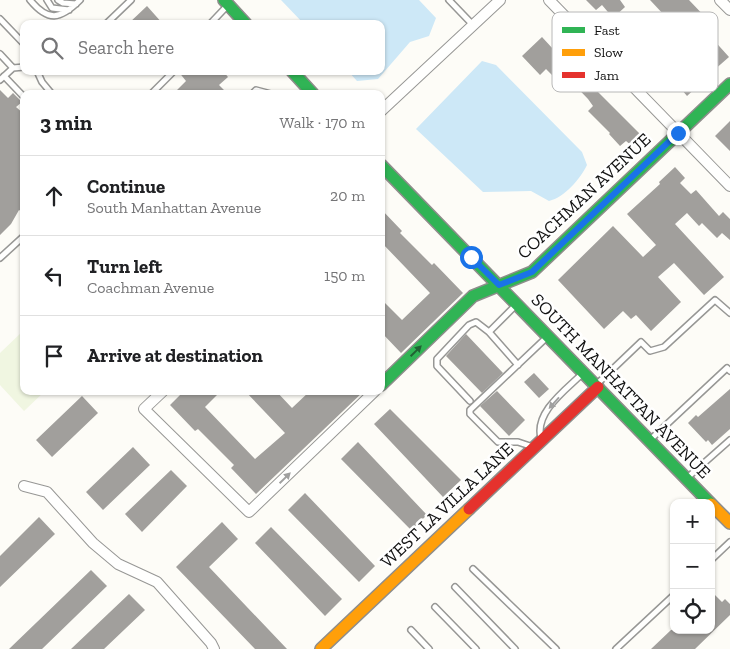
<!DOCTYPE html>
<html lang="en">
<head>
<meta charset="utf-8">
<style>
	:root { --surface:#fff; --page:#f2f2f2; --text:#202124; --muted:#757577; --line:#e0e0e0 }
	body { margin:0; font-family:"Zilla Slab",serif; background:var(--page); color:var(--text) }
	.controls { position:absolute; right:15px; bottom:15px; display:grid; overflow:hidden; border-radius:10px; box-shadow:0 1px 4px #0004 }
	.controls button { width:45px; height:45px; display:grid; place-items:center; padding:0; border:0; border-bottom:1px solid var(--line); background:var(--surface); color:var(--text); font:25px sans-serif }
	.stop { position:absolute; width:15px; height:15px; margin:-11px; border:4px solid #1a73e8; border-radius:50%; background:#fff }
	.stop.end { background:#1a73e8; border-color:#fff; box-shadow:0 1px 5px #0008 }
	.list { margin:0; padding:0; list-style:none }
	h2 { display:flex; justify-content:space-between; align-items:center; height:65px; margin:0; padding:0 20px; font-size:21px }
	h2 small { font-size:16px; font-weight:400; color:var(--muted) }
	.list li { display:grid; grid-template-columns:32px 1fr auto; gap:15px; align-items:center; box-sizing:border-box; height:80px; padding:0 20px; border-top:1px solid var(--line) }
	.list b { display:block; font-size:19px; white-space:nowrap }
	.list p { margin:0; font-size:16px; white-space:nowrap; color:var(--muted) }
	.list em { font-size:16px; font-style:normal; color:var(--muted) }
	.icon { flex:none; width:28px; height:28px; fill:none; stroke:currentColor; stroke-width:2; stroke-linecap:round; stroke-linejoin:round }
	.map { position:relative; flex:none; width:730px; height:649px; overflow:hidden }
	.search { position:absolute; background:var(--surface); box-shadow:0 1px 4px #0004; left:20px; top:20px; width:365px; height:55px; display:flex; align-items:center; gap:12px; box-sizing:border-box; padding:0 18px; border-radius:10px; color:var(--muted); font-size:19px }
	.panel { position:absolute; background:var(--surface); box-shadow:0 1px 4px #0004; left:20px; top:90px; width:365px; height:305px; border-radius:10px }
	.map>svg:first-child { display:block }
	.pitch { fill:#f0f6e1 }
	.water { fill:#cde8f7 }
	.building { fill:#a19f9c }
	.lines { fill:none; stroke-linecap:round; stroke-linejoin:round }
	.lane-casing { stroke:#979795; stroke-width:8 }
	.street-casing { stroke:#979795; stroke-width:12 }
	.fast-casing { stroke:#8e8d8b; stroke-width:14 }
	.slow-casing { stroke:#8e8d8b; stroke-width:14 }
	.jam-casing { stroke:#8e8d8b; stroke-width:14 }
	.lane { stroke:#fffffe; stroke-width:5 }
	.street { stroke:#fffffe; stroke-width:10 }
	.fast { stroke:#30b455; stroke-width:11 }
	.slow { stroke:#ff9f0a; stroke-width:11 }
	.jam { stroke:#e5322d; stroke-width:11 }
	.oneway { fill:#206233 }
	.oneway2 { fill:#a0a09f }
	.route { stroke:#1a73e8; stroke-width:6 }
	.labels { text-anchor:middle; stroke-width:5; stroke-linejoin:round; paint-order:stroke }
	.street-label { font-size:18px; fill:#111; stroke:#fff }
	.key { fill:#fff; stroke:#b8b8b8; stroke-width:1 }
	.key-label { font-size:14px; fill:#111 }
</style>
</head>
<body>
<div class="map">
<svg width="730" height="649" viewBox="0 0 730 649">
	<rect width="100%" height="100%" fill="#fdfcf7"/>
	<path class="pitch" d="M22,332L24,335V391H45L24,411L0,385V353Z"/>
	<path class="water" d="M281,0H419L436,18L429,36L410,42L378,79L357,81L348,71H381V24H304Z
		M482,61L496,65L582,152L587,165C580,179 565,197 549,201L531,191L483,192L416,129Z"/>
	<path class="building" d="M586,0H620L625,7L613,18L602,5L596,10Z
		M650,0H689L709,21L702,27L729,57L713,71L699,55L704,50L692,37L689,39L667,14L665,16Z
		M147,6L163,24H128Z
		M542,37L565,62L572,56L596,81L591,85L642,136L632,146L626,141L620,146L609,134L610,133L588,111L593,106L588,99L559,69L552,75L546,69L540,75L522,56Z
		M672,67L677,73L683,67L699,85L687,96L677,84L671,89L660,77Z
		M178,71H223L228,77L219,85L228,94H173L186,81Z
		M0,90L8,98L13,93L22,102L16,107L24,114V213L19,210L11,224L0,235Z
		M730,121V151L715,136Z
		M675,167L685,178L680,183L691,194L696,190L719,216L723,212L730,219V240L722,233L717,238L702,223L699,226L687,213L675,224L724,277L704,295L674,263L658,277L681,302L651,331L636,315L631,319L623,311L604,329L558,280L613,226L643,257L656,245L627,214L660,184L659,182Z
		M381,209L402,231L400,233L432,265L434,263L463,293L401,353L381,332V299L402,320L430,293L381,242Z
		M466,334L503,373L482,393L446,356Z
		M534,373L549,389L539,398L524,382Z
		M730,389V429L712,445L708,440L706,442L688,423L696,415L698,417Z
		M184,391H221L205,407L255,459L285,433L245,391H276L292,408L310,391H364L256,494L231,468L234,465L198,429L195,431L170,405Z
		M497,391L525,420L509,436L480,406Z
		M82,396L98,413L52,457L36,440Z
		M390,409L461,480L443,497L374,424Z
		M358,442L427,515L411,530L341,459Z
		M133,447L150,465L103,510L86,492Z
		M171,470L187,486L142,532L125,514Z
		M305,493L375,566L359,582L288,510Z
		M39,517L55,534L0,587V556Z
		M222,522L238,539L209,567L287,649H255L176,567Z
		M271,527L342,599L325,616L255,543Z
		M91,570L107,586L42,649H9Z
		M711,591L722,602L725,599L730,604V615L695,649H651L671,630H711Z
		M129,594L145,610L104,649H71Z"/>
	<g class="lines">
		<defs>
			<path id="lane" d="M30,0C48,22 60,20 80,0
				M47,0L52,8L69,10
				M58,0L63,3L76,4
				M449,0L473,25
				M0,19L24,44
				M106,24L131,0
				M210,24L228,5
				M0,54L13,68
				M37,71L42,82L52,94
				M4,76L24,97
				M0,80L13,68L24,67
				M151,94L174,71
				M252,94L256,90L271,94
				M0,258L24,236
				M515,306L489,332L518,365
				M596,385L641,342L650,351L664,347L715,300L730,313
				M470,401L437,366V359L469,325L476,322L489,332
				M541,438C534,412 567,389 583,373
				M650,440L727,368L730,371
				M533,447L518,442H498L470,414V410L546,338
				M687,478L730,440
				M711,560L730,542
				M473,569L556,649
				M455,587L515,649
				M435,607L476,649
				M411,630L429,649
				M616,649L674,595"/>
			<path id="street" d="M549,0L730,186
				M720,0L730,10
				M381,111L500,0
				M163,391L144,409L249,512L375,391
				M24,486L47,492L93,543L118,564L157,582L211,643L214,649"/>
			<path id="fast" d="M224,0L246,24
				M292,71L313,94
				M381,165L710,503
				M381,385L473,296L532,272L730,84"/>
			<path id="slow" d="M711,504L730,523
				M321,649L469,509"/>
			<path id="jam" d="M469,509L598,387"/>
		</defs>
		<use href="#lane" class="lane-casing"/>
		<use href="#street" class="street-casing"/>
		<use href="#fast" class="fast-casing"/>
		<use href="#slow" class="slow-casing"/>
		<use href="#jam" class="jam-casing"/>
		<use href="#lane" class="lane"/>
		<use href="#street" class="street"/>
		<use href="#fast" class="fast"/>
		<use href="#slow" class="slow"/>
		<use href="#jam" class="jam"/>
	</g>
	<defs><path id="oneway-solid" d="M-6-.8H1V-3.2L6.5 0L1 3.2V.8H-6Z" transform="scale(1.25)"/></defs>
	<use class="oneway" href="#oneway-solid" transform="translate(416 351) rotate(-44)"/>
	<g class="oneway2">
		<use href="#oneway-solid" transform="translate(554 403) rotate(132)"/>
		<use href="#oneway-solid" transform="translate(285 478) rotate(-44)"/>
	</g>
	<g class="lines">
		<path class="route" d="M471,257L499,285L532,272L678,133"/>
	</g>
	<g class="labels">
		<g class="street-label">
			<text transform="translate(584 196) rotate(-43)" y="6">COACHMAN AVENUE</text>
			<text transform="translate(621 386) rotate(46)" y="6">SOUTH MANHATTAN AVENUE</text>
			<text transform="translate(447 505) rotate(-43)" y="6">WEST LA VILLA LANE</text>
		</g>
	</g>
	<rect x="552" y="12" width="166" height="80" rx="8" class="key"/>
	<rect x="562" y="27" width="23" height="6" fill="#30b455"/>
	<rect x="562" y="49" width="23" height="7" fill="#ff9f0a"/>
	<rect x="562" y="72" width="23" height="6" fill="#e5322d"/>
	<g class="key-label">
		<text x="594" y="35">Fast</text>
		<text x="594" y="57">Slow</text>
		<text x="594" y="80">Jam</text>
	</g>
</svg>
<div class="controls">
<button>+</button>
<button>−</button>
<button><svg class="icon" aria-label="locate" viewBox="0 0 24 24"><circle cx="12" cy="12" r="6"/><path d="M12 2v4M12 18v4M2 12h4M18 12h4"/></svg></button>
</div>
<div class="stop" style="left:471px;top:257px"></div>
<div class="stop end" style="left:678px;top:133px"></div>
<div class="search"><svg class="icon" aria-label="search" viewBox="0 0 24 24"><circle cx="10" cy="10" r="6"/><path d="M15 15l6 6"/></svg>Search here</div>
<section class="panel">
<h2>3 min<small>Walk · 170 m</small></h2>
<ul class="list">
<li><svg class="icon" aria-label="ahead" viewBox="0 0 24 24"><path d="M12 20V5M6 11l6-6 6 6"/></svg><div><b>Continue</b><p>South Manhattan Avenue</p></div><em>20 m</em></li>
<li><svg class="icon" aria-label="left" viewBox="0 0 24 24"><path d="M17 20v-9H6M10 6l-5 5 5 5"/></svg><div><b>Turn left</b><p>Coachman Avenue</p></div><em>150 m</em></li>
<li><svg class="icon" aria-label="arrive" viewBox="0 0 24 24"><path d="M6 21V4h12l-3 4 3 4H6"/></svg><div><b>Arrive at destination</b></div></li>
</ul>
</section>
</div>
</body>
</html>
